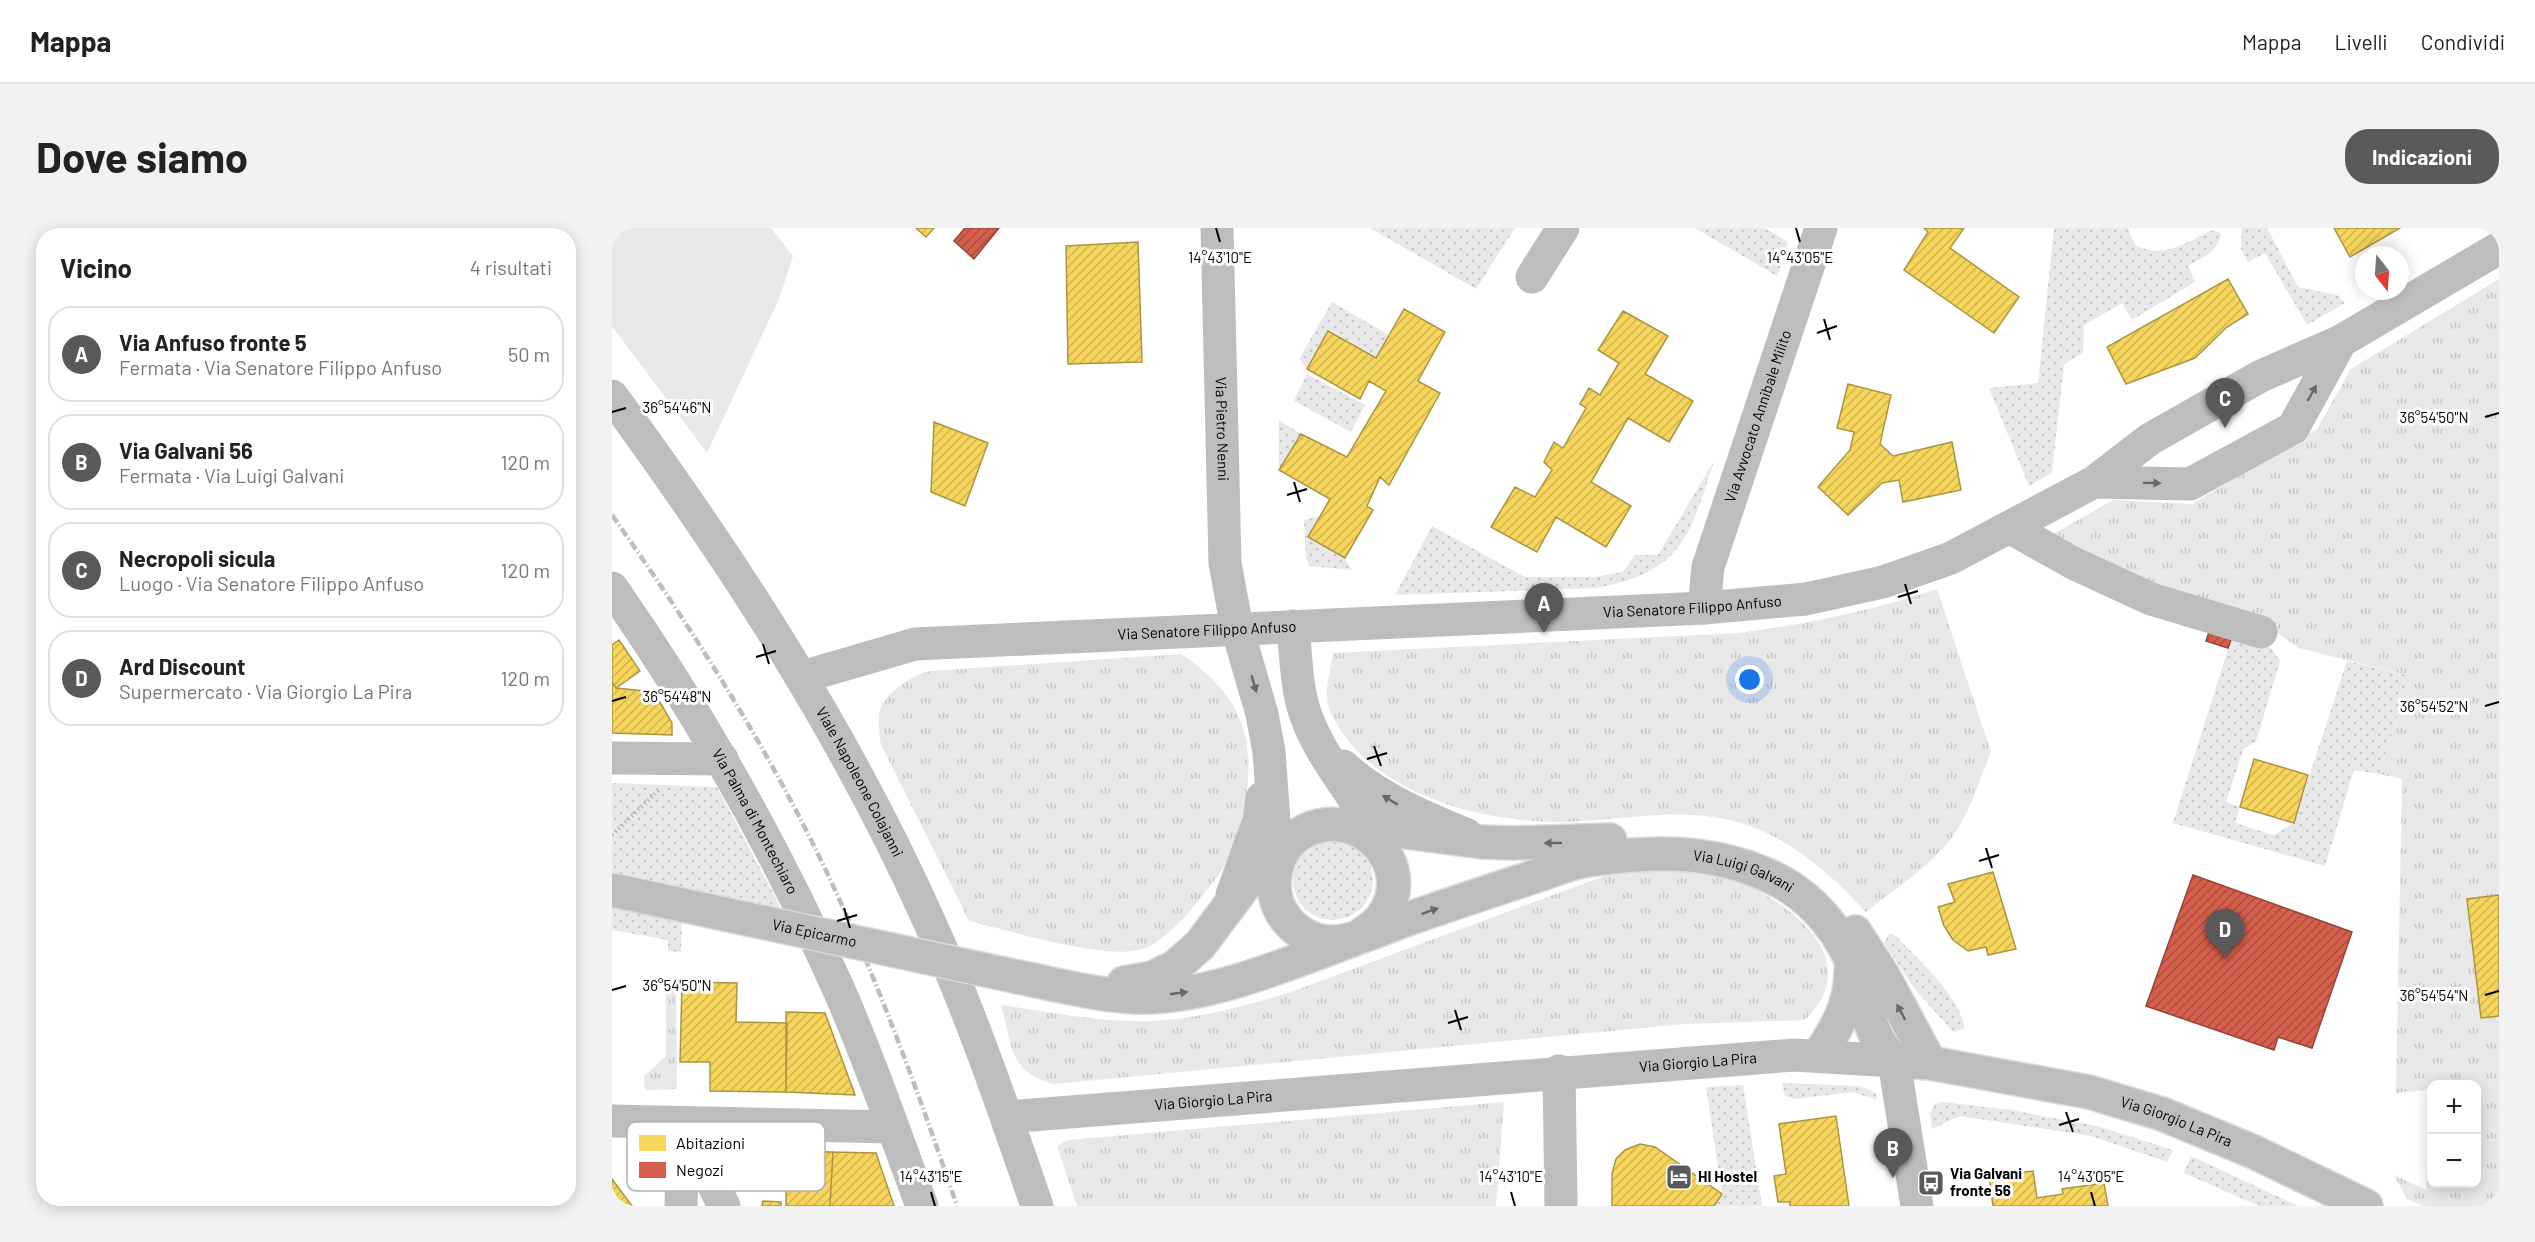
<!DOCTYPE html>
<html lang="it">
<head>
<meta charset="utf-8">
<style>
	:root { --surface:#fff; --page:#f2f2f2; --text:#222; --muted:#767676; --line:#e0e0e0; --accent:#595959 }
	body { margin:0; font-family:Barlow,sans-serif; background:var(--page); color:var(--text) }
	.controls { position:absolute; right:18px; bottom:18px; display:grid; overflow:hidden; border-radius:12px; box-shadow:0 3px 15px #0003 }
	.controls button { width:54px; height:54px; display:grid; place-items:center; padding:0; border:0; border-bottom:2px solid var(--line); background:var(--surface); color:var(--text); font:30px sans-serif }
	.compass { position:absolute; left:1743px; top:18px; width:54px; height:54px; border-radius:50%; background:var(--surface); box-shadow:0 3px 15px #0003; rotate:163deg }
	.you { position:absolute; left:1138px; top:452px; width:21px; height:21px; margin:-15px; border:4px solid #fff; border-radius:50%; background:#1a73e8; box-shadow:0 0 0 9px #1a73e833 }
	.badge { display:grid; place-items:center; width:39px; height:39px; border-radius:50%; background:var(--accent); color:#fff; font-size:20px; font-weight:700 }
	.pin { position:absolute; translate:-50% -50px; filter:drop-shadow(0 2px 3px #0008) }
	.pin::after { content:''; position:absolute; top:32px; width:21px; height:18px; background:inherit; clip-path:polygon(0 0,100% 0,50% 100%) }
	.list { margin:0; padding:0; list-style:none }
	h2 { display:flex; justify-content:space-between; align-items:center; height:78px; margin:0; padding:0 24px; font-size:26px }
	h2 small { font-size:20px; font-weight:400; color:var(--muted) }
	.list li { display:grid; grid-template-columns:39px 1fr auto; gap:18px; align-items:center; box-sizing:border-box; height:96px; margin:0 12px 12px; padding:0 12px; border:2px solid var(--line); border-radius:24px }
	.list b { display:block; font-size:22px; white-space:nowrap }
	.list p { margin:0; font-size:20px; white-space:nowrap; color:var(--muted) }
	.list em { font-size:20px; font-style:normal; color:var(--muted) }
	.map { position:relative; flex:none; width:1887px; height:978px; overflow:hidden; border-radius:24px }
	header { display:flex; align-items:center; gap:36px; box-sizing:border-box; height:84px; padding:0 30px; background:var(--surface); border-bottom:2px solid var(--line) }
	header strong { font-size:28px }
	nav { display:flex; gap:33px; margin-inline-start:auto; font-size:21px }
	.intro { display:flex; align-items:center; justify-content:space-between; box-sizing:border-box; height:144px; padding:0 36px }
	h1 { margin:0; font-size:42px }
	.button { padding:15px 27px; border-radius:24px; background:var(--accent); color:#fff; font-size:21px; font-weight:700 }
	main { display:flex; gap:36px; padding:0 36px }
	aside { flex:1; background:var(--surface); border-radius:24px; box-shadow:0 3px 15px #0003 }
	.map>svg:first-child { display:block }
	.grass { fill:url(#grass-tufts); fill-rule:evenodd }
	.garden { fill:url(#garden-dots) }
	.pitch { fill:#e8e8e8 }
	.homes { fill:url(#homes-hatch); stroke:#ac9540; stroke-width:1.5 }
	.shops { fill:url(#shops-hatch); stroke:#964336; stroke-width:1.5 }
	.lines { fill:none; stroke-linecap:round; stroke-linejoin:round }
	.major-casing { stroke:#dbdbdb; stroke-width:36 }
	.path { stroke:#b8b8b8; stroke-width:4; stroke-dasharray:1.5 3; stroke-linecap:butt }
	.minor { stroke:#bdbdbd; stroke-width:33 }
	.major { stroke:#bdbdbd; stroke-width:33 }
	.rail { stroke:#bdbdbd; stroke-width:4.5; stroke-dasharray:9 3 1.5 3; stroke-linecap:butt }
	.major-bridge-casing { stroke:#dbdbdb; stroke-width:36; stroke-linecap:butt }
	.major-bridge { stroke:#bdbdbd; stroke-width:33 }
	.oneway { fill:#686868 }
	.ticks { fill:none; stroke:#000; stroke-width:2 }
	.labels { text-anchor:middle; stroke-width:6; stroke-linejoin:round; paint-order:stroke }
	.street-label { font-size:15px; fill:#000; stroke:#fff }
	.poi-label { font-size:15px; font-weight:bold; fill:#000; stroke:#fff; text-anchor:start }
	.key { fill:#fff; stroke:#b2b2b2; stroke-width:1.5 }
	.key-label { font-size:16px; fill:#000 }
	.ticks-label { font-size:15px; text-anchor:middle; fill:#000; stroke:#fff; stroke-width:6; stroke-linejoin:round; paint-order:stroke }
</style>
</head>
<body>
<header>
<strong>Mappa</strong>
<nav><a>Mappa</a><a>Livelli</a><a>Condividi</a></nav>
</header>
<div class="intro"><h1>Dove siamo</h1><a class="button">Indicazioni</a></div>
<main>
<aside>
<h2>Vicino<small>4 risultati</small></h2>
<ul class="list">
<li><span class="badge">A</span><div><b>Via Anfuso fronte 5</b><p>Fermata · Via Senatore Filippo Anfuso</p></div><em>50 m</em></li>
<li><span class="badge">B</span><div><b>Via Galvani 56</b><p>Fermata · Via Luigi Galvani</p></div><em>120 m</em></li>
<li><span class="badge">C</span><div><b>Necropoli sicula</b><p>Luogo · Via Senatore Filippo Anfuso</p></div><em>120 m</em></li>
<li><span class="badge">D</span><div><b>Ard Discount</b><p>Supermercato · Via Giorgio La Pira</p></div><em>120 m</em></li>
</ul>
</aside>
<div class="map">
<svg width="1887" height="978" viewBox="0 0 1887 978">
	<defs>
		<pattern id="grass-tufts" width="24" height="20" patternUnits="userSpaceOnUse" patternTransform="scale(1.5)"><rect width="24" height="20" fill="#e8e8e8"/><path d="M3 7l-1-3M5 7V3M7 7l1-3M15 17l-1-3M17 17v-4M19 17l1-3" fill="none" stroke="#c5c5c5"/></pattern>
		<pattern id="garden-dots" width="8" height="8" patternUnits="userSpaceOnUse" patternTransform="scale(1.5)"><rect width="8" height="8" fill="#e8e8e8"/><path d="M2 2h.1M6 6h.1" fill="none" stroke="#c5c5c5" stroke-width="1.8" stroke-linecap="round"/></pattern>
		<pattern id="homes-hatch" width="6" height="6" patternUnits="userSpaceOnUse" patternTransform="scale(1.5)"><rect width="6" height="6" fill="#f6d55c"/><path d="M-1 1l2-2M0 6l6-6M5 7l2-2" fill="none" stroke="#d1b54e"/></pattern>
		<pattern id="shops-hatch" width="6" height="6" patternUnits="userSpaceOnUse" patternTransform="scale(1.5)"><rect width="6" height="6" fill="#d6604d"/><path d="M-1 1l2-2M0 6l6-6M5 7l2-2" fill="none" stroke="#ab4d3e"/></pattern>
	</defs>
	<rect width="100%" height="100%" fill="#fff"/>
	<path class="grass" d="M1887,51V978H1811L1795,971L1782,947L1814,962L1817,862L1784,865L1790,551L1767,546L1798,448L1687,420L1653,396L1539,363L1433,311L1501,272L1580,276L1705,201L1739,141ZM1820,856H1864V956H1820Z
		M1325,361L1379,524C1367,553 1357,587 1338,612C1316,640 1281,662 1254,684C1218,646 1177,608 1125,594C1065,577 1004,594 944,594C868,593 773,568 729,503C723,493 715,482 715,470C714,455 719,439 721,425L1127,405C1196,396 1259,383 1325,361Z
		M569,426C629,466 646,510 632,581C630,593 629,607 624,617C615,638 600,656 586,673C573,690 548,717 527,722C487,731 400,703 357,693L269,517C268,508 266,498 267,488C269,466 298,449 317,443Z
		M1021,640C1045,641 1075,638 1099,644C1159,660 1262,724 1193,792L1072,796L442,856C396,844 401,818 389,777C439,784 490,795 540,793C586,791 632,778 676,765L998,646Z
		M54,750H64L65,861L33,862L32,848L54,828Z
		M892,874L884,978H465L445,918L456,912Z"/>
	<path class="garden" d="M758,0H903L864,61Z
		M1083,0H1153L1176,14L1165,48Z
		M1442,0H1516L1523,17C1551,32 1574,14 1601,2L1609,5C1608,23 1591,29 1576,38L1583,54L1520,92L1510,75L1472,97L1471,125L1452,136L1440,245L1417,258L1377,160L1426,155Z
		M1630,0H1655L1686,59L1725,67L1733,75L1695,97L1653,25L1636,34L1629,21Z
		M720,74L777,107L764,130L716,103L695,141L687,131Z
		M695,146L753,177L739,204L682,173Z
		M667,192L689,206L667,242Z
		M1102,233C1078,308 1070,344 985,360L783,367L820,298L913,349H982L1011,344L1023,327H1046Z
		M708,288L696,310L733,330L740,342L697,338L694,330L692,292Z
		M1620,409L1659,420L1668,433L1644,514L1632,520L1614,574L1628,579L1623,595L1662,607L1682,595L1735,433L1798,448L1767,546L1742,542L1713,638L1561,595Z
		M0,555L105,559L187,714L70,689L69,724L56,723V712L0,702Z
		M681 652a40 40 0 1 1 80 0a40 40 0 1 1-80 0Z
		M1278,705L1284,708C1308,734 1345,764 1353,800L1341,804L1302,760L1272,715Z
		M1170,855L1248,858L1264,865L1265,872L1241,864L1184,871L1173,868Z
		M1131,857L1150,978H1102L1110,966L1094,859Z
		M1331,874L1399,882L1485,898L1561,922L1555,934L1479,908L1348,888L1320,901L1318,885L1323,875Z
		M1579,928L1686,978H1647L1572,945Z"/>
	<path class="pitch" d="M0,0H159L181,28L167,71L95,225L0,98Z"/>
	<path class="homes" d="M304,0H322L314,9Z
		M1312,0H1352L1338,20L1407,69L1382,105L1292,42L1316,4Z
		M1722,0H1788L1738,29Z
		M526,14L530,134L456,136L454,18Z
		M1616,51L1636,86L1615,99L1583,130L1514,156L1495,119Z
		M792,81L833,104L806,153L828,165L777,257L768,249L755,278L761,282L733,330L696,309L718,271L667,242L689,206L735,229L774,163L757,153L748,171L695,141L716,103L764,130Z
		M1011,83L1056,108L1033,146L1081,173L1057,214L1016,190L979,254L1019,278L994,319L944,289L925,324L879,299L903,259L923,269L940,242L932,234L942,214L951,220L974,180L968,176L977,160L988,167L1007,135L986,122Z
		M1236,156L1279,167L1268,216L1281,228L1340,214L1349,262L1291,274L1287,252L1270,255L1236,287L1206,259L1238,222L1242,204L1225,200Z
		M322,194L376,215L353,278L319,264Z
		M7,412L28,443L4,460L0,454V417Z
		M0,454L4,460L42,464L60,495V507L0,505Z
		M1642,531L1696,547L1682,595L1628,579Z
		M1381,644L1404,721L1376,727L1374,719L1356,723L1341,712L1332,698L1326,679L1343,674L1336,656Z
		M1887,667V788L1869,790L1855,671Z
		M70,754L125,755L124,794L175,795L174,864L98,863V834H68Z
		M174,784L213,785L243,867L174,864Z
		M1224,888L1237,978H1178V974H1166L1162,948L1174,946L1167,896Z
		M1028,916L1043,919L1110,966L1102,978H1000V945L1004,931L1013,922Z
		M174,923L221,924L218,978H174Z
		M221,924L264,925L282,978H218Z
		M1421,943L1425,970L1451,966L1450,961L1492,955L1496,978H1381L1377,948Z
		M0,951L20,978H0Z
		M151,973L169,974V978H150Z"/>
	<path class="shops" d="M353,0H387L362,31L342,13Z
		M1598,401L1620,409L1616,420L1594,413Z
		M1581,647L1740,704L1700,820L1666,809L1662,822L1534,778Z"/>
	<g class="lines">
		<defs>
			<g id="major">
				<path d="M739,597L870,614L902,615L998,612"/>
				<path d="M1243,704L1272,749L1318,835"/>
				<path id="s7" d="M406,749C448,757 493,770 537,769C604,767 680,734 743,711C753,704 764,698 771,688C806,638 748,577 695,602C662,617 652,663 674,691C685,705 705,716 724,714C747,712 771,700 793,692C836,677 878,663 921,649C939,643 958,635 976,632C1038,623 1097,621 1155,647C1201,667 1233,707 1247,754C1256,785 1259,810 1282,833L1318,835L1477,864L1550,886L1642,924L1754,978"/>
				<path d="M512,755L540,750L563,739L588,717L648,637L668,617"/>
				<path d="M1207,827C1225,800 1239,776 1239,743"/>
			</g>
		</defs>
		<use href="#major" class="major-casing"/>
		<path class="path" d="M0,607L47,562"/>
		<g class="minor">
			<path id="s1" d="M605,0L613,335L625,400L650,486L657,524L665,634"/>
			<path d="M920,49L951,0"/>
			<path id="s2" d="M0,168C121,333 233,505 317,693C359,785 392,882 425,978"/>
			<path d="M1482,254L1578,256L1681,200L1729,113"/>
			<path d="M1399,300L1461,335L1539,371L1649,404"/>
			<path id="s3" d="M0,360C88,486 164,621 227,762C258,832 283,906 310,978"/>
			<path id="s4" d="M1092,380L1096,339L1209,0"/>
			<path d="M681,398C684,427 684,458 693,485C709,533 749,572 769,618"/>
			<path id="s5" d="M190,449L303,416L1092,380L1194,371L1271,354L1339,330L1482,254L1538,211L1649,148L1729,113L1887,20"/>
			<path d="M0,530L110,531"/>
			<path d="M731,538C767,571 811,588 855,607"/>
			<path d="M620,667L647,593L650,570"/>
			<path d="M947,843L949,978"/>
			<path id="s6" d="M395,889L1182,827L1282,833L1305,978"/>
			<path d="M0,893L280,899"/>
			<path d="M71,895L112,978"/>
			<path d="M69,978L71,900"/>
		</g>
		<use href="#major" class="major"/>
		<path class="rail" d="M0,287C86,409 167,537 228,673C273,772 310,875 345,978"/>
		<defs>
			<g id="major-bridge">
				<path id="s8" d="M0,662L406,749"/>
			</g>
		</defs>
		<use href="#major-bridge" class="major-bridge-casing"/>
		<use href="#major-bridge" class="major-bridge"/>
	</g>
	<defs><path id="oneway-solid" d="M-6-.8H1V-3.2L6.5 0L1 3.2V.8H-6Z" transform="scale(1.5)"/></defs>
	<g class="oneway">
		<use href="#oneway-solid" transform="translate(1700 165) rotate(-61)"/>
		<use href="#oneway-solid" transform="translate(1540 255) rotate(1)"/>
		<use href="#oneway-solid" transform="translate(642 456) rotate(74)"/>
		<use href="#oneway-solid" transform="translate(778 572) rotate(-149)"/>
		<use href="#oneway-solid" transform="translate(941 615) rotate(179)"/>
		<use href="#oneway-solid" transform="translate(818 683) rotate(-20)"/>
		<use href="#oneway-solid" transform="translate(567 765) rotate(-8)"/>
		<use href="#oneway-solid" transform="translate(1289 784) rotate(-118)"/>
	</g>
	<path class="ticks" d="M604,0L608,14M1184,0L1188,14M1212,91L1218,112M1205,105L1225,98M0,184L14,180M1873,189L1887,185M682,254L688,274M675,267L695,261M1293,356L1299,376M1286,369L1306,363M151,416L157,436M144,429L164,423M0,473L14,469M1873,478L1887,474M762,518L769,538M755,531L775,525M1374,620L1380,640M1367,633L1387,627M232,680L238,700M225,693L245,687M0,762L14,758M1873,767L1887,763M843,782L849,802M836,795L856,789M1454,884L1461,904M1447,897L1467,891M319,964L323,978M899,964L903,978M1479,964L1483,978"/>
	<defs>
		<symbol id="hotel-square" viewBox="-11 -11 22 22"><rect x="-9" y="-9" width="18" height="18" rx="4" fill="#595959" stroke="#fff"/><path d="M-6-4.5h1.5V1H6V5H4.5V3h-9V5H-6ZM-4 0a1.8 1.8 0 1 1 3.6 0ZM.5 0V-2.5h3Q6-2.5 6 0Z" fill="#fff"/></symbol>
		<symbol id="bus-square" viewBox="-11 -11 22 22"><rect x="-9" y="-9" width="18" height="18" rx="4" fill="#595959" stroke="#fff"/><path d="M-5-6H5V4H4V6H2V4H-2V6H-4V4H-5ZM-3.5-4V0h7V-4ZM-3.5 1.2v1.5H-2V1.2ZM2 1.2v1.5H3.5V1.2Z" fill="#fff"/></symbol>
	</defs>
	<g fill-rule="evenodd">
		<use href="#hotel-square" x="1052" y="934" width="30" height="30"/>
		<use href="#bus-square" x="1304" y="940" width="30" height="30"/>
	</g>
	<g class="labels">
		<g class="street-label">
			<text dy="5" stroke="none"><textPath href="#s4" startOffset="200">Via Avvocato Annibale Milito</textPath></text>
			<text dy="5" stroke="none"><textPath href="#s1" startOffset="201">Via Pietro Nenni</textPath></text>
			<text dy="5" stroke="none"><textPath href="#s5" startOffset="896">Via Senatore Filippo Anfuso</textPath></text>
			<text dy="5" stroke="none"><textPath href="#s5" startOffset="410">Via Senatore Filippo Anfuso</textPath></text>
			<text dy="5" stroke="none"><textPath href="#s2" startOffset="459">Viale Napoleone Colajanni</textPath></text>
			<text dy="5" stroke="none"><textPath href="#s3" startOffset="274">Via Palma di Montechiaro</textPath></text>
			<text dy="5" stroke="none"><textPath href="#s7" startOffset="1124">Via Luigi Galvani</textPath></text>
			<text dy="5" stroke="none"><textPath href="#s8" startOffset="207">Via Epicarmo</textPath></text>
			<text dy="5" stroke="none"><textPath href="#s6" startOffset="693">Via Giorgio La Pira</textPath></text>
			<text dy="5" stroke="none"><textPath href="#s6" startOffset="207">Via Giorgio La Pira</textPath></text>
			<text dy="5" stroke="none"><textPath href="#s7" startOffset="1671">Via Giorgio La Pira</textPath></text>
		</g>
		<g class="poi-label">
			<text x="1338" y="951">Via Galvani<tspan x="1338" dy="17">fronte 56</tspan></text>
			<text x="1086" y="954">HI Hostel</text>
		</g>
	</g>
	<rect x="15" y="894" width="198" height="69" rx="9" class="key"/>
	<rect x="27" y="907" width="27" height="16" fill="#f6d55c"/>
	<rect x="27" y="934" width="27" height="16" fill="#d6604d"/>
	<g class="key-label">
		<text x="64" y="921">Abitazioni</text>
		<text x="64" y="948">Negozi</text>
	</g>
	<g class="ticks-label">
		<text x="608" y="35">14°43'10"E</text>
		<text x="1188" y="35">14°43'05"E</text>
		<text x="65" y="185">36°54'46"N</text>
		<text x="1822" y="195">36°54'50"N</text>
		<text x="65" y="474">36°54'48"N</text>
		<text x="1822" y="484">36°54'52"N</text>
		<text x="65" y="763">36°54'50"N</text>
		<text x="1822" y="773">36°54'54"N</text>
		<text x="319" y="954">14°43'15"E</text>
		<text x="899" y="954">14°43'10"E</text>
		<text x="1479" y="954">14°43'05"E</text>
	</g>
</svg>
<div class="controls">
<button>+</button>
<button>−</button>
</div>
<svg class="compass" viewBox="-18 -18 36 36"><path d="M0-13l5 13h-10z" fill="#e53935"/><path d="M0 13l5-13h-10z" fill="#767676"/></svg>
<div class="you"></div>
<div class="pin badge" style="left:932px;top:405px">A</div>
<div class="pin badge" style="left:1281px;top:950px">B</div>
<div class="pin badge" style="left:1613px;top:200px">C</div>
<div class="pin badge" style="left:1613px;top:731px">D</div>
</div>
</main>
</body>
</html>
